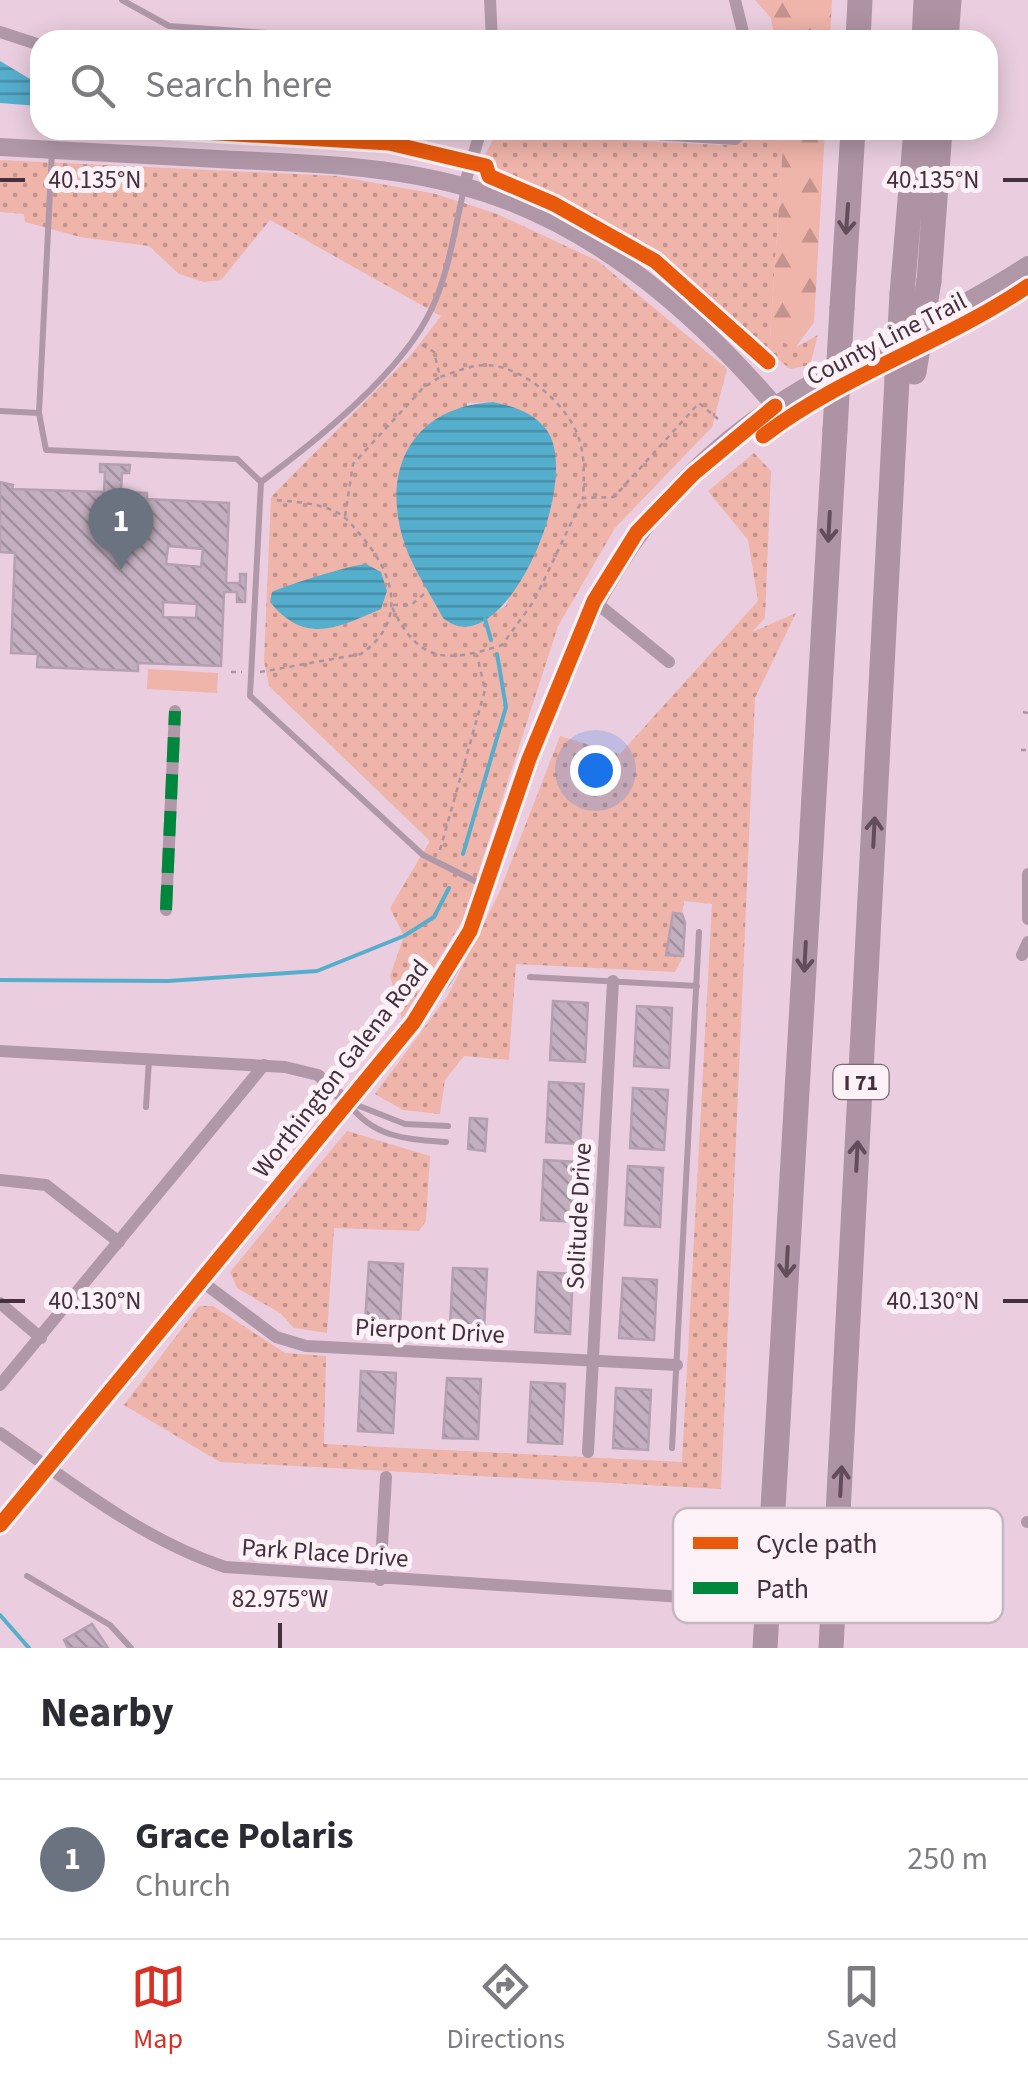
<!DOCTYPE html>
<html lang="en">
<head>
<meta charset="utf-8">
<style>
	:root { --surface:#fff; --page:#f7f7f7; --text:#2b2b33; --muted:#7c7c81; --line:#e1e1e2; --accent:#d93025 }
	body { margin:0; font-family:"Source Sans 3",sans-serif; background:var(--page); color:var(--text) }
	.you { position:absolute; left:595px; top:770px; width:35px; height:35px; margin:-25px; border:8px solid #fff; border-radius:50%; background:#1a73e8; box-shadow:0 0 0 15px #1a73e833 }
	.badge { display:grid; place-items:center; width:65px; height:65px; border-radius:50%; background:var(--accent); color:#fff; font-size:32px; font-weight:700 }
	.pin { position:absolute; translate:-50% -82px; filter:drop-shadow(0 2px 5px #0008) }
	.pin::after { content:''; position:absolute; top:52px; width:35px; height:30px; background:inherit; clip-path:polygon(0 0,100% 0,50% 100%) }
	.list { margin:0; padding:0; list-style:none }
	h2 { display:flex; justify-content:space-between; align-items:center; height:130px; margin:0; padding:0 40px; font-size:42px }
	h2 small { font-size:32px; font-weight:400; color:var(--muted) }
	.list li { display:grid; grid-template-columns:65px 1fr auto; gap:30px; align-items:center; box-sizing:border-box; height:160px; padding:0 40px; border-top:2px solid var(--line) }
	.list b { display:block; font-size:38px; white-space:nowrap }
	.list p { margin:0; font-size:32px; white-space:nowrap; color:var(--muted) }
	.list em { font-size:32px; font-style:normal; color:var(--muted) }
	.icon { flex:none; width:55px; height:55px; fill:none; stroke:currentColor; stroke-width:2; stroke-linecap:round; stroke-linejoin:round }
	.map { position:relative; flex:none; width:1028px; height:1648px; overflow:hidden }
	.search { position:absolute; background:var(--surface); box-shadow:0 5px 25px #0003; left:30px; right:30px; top:30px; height:110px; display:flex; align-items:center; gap:25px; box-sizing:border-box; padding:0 35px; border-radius:30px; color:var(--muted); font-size:38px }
	.sheet { height:290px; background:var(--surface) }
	nav { display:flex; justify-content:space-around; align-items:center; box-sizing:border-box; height:140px; border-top:2px solid var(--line); background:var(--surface); font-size:28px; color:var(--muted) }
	nav a { display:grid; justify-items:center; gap:5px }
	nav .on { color:var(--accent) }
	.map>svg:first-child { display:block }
	.grass { fill:url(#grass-dots); fill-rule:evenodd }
	.forest { fill:url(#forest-firs) }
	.green { fill:#efb4aa }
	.water { fill:url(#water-rules) }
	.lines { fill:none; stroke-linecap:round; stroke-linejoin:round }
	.stream { stroke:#56aecd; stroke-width:4 }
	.building { fill:url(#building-back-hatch); stroke:#b4a0b0; stroke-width:2.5; fill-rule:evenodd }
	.path { stroke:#a995a2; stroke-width:2.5; stroke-dasharray:5 5; stroke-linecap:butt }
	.lane { stroke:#b098a8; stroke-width:6 }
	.street { stroke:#b098a8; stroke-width:12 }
	.secondary { stroke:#b097a8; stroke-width:18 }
	.highway { stroke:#ae93a4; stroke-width:25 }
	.highway-bridge { stroke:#ae93a4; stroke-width:25 }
	.quiet { stroke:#00873e; stroke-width:12; stroke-dasharray:25 12; stroke-linecap:butt }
	.cycleway-casing { stroke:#fcf1f7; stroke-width:21 }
	.cycleway { stroke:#e8590c; stroke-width:15 }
	.oneway { stroke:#644d5b }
	.ticks { fill:none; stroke:#442f3c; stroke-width:4 }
	.labels { text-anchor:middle; stroke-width:10; stroke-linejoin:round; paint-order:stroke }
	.shield { fill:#fcf1f7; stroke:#7b6974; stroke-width:2.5 }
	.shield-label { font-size:22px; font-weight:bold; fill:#442f3c }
	.street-label { font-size:25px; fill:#442f3c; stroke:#fcf1f7 }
	.key { fill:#fcf1f7; stroke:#c5b7bf; stroke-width:2.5 }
	.key-label { font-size:28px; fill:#442f3c }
	.ticks-label { font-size:25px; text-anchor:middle; fill:#442f3c; stroke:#fcf1f7; stroke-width:10; stroke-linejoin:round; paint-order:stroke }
</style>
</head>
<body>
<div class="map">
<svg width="1028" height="1648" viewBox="0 0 1028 1648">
	<defs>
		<pattern id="grass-dots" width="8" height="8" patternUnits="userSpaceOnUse" patternTransform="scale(2.5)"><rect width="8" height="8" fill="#efb4aa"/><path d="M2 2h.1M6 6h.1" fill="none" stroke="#c3938c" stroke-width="1.8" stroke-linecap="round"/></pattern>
		<pattern id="forest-firs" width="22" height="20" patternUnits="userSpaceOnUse" patternTransform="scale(2.5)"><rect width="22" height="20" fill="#efb4aa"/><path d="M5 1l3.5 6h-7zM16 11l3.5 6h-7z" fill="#c3938c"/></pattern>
		<pattern id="water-rules" width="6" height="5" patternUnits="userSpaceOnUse" patternTransform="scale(2.5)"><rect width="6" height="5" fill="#56aecd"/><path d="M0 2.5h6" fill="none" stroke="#498ea8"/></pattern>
		<pattern id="building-back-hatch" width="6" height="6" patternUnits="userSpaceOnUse" patternTransform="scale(2.5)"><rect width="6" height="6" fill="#c3afbf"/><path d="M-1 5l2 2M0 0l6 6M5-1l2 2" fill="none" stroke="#a08f9c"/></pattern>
	</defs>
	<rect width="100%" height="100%" fill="#eacedf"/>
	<path class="grass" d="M751,130H784L770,337L796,347L818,335L810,365L790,369L632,237L486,166V153L496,134L722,145L738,144Z
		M0,160L337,176L436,194L497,214L598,261L727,369L712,427L615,528L558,626L463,920L402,1019L390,976L404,936L390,908L430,841L269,686L264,661L271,497L411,355L441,316L270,220L221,280L204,282L179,274L149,246L80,237L25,222L24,214L0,212ZM493,402C570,420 558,457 537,518C527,547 517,576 506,606L466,626L467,403Z
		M754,453L771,471L765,618L752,632L796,613L755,698L721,1489L220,1462L124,1405L199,1306H213L285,1353L326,1356L324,1444L682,1462L712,904L684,901L682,914L672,913L666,954L683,956L675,972L516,964L509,1060L464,1056L445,1080L440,1114L403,1110L375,1094L447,997L499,893L560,736L620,754L758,601L748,540L708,491Z
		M347,1131L430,1156L426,1221L419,1231L334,1228L327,1333L294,1328L280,1313L237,1288L230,1272Z"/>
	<path class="forest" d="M755,0H832L830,40H775L771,18Z
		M784,130H825L814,322L796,347L770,338Z"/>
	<path class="green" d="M148,669L218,673L217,693L147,689Z"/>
	<path class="water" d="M0,61L40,85V106L0,103Z
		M493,402C513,406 532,412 546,429C585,480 502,669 443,618C431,595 415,572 406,548C379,473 410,407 493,402Z
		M366,564L381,572L387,591L381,609C338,627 306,646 270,602L272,592C287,585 351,565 366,564Z"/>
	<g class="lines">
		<path class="stream" d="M485,619L491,640
			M463,854L506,707L497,654
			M0,980L168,981L317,971L404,936L434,917L449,888
			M0,1615L29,1648"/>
	</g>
	<path class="building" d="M100,464L130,465L129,473H122L121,492L147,493V499L229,503L226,583H240V574H246L245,602H237V592H224L221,666L138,663V671L37,667L38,654L11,653L15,553L0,552V482L13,485L12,489L104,492L105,472H100ZM168,546L203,549L201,567L166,564ZM163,602L197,604L196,618L163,617Z
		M673,913L682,914L685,923L683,956L666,955Z
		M553,1001L588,1003L585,1062L550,1060Z
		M637,1006L672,1008L669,1068L634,1066Z
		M549,1082L584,1084L580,1144L546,1142Z
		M633,1088L668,1090L664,1150L630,1148Z
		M470,1118L487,1119L485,1151L468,1149Z
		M544,1160L579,1162L576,1222L541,1220Z
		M628,1166L663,1168L660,1227L625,1225Z
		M369,1262L403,1264L400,1324L365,1322Z
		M453,1268L487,1269L484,1329L450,1327Z
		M538,1272L573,1274L570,1334L535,1332Z
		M623,1278L657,1280L654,1340L619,1338Z
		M361,1371L396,1373L393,1433L358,1431Z
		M447,1378L481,1379L478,1439L443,1438Z
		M531,1382L565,1384L562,1444L528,1442Z
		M616,1388L651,1390L648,1450L613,1448Z
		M92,1624L108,1648H68L64,1640Z"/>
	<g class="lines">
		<path class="path" d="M422,345L434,352L440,377C455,372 471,365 486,365C524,366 571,407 580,442C585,460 584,480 583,498L614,497L699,403L718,419
			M345,516L353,464L423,388L440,377
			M424,594L411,605H391C418,664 447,663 502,645L534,601L583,498
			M231,672H242
			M260,672L361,654C408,621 394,575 363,538C354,528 347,516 334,511C317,503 291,501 272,500
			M1023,712L1028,713
			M1021,750H1027
			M440,850L485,690L477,655"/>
		<path class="lane" d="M122,0L169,26L366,40
			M464,189C455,227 449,272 432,308C403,372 317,440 261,482L250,696L423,855L485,886
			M0,411L39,413L52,151
			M39,413L46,450L237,459L261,482
			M530,977L697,986
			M349,1104C374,1138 406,1139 446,1142
			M354,1104L405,1124L448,1126
			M146,1107L149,1060
			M672,1448L699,932
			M27,1576L110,1625L131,1648"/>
		<path class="street" d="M490,0L492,40
			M735,0L745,40
			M0,32L40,45
			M592,130L735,139L745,130
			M464,186L481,130
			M594,601L669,662
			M1028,874V919
			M166,910L175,711
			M1022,955L1028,942
			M0,1051L285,1067L318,1075L348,1103
			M0,1180L46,1185L119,1242
			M201,1281L276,1337L306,1346L677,1365
			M0,1303L41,1338
			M0,1385L264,1065
			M0,1433C70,1482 143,1540 225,1567L683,1597
			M588,1452L613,981
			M1027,1522H1028
			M380,1580L386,1477"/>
		<path class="secondary" d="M0,147C79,151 157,156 236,160C311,163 389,166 462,186C589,220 692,309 775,406
			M0,1525L387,1056L443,979L470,931C548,726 578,534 776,405C856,353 947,318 1028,265"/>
		<path class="highway" d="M858,40L860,0
			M924,40L926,0
			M946,40L949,0
			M929,281L940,130
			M902,294L916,130
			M842,308L853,130
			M765,1648L835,430
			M831,1648L897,379"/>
		<path class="highway-bridge" d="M914,372L929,281
			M897,379L902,294
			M835,430L842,308"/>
		<path class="quiet" d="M166,910L175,711"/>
		<defs>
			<path id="cycleway" d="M168,130L389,143L486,166L489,176L554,204L655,261L768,362
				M763,436C844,374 944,343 1028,286
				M0,1525L413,1023L470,931L529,759L594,601L637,532L693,474L775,406"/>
		</defs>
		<use href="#cycleway" class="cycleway-casing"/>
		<use href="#cycleway" class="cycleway"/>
	</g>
	<defs><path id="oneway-shaft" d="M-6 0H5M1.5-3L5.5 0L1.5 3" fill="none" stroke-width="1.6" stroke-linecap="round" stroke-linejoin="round" transform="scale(2.5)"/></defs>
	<g class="oneway">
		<use href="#oneway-shaft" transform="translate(847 219) rotate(94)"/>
		<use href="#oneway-shaft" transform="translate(829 527) rotate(93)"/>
		<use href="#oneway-shaft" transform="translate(874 832) rotate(-87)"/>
		<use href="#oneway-shaft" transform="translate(805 957) rotate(93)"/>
		<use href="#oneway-shaft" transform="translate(857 1156) rotate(-87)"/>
		<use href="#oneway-shaft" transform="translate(787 1262) rotate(93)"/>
		<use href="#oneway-shaft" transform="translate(841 1481) rotate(-87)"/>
	</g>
	<path class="ticks" d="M0,180H25M1003,180H1028M0,1301H25M1003,1301H1028M280,1623V1648"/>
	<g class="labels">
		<rect class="shield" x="833.5" y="1065" width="55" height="34" rx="8"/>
		<g class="shield-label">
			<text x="861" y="1090">I 71</text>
		</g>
		<g class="street-label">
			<text transform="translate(886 338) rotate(-27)" y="9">County Line Trail</text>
			<text transform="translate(340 1068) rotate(-52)" y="9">Worthington Galena Road</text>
			<text transform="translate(578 1216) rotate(-87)" y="9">Solitude Drive</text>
			<text transform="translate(430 1330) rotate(3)" y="9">Pierpont Drive</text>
			<text transform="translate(325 1552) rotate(4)" y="9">Park Place Drive</text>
		</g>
	</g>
	<rect x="673" y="1508" width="330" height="115" rx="15" class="key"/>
	<rect x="693" y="1537" width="45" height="12" fill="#e8590c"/>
	<rect x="693" y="1582" width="45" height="12" fill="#00873e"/>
	<g class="key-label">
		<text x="756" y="1553">Cycle path</text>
		<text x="756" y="1598">Path</text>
	</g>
	<g class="ticks-label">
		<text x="95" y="188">40.135°N</text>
		<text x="933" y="188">40.135°N</text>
		<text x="95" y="1309">40.130°N</text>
		<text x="933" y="1309">40.130°N</text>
		<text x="280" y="1607">82.975°W</text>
	</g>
</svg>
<div class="you"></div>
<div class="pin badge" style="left:121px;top:570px;background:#6b7280">1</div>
<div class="search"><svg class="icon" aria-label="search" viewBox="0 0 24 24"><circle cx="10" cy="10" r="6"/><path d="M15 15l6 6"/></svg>Search here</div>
</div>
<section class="sheet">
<h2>Nearby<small></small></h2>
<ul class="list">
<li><span class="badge" style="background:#6b7280">1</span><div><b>Grace Polaris</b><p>Church</p></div><em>250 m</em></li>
</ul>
</section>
<nav>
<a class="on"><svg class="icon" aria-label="map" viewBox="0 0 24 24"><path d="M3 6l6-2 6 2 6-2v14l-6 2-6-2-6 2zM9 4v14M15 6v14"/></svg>Map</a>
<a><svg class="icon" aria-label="directions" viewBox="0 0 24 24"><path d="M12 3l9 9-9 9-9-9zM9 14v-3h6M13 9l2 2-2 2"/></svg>Directions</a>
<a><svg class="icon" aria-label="saved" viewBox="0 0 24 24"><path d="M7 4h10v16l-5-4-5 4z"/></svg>Saved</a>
</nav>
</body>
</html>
